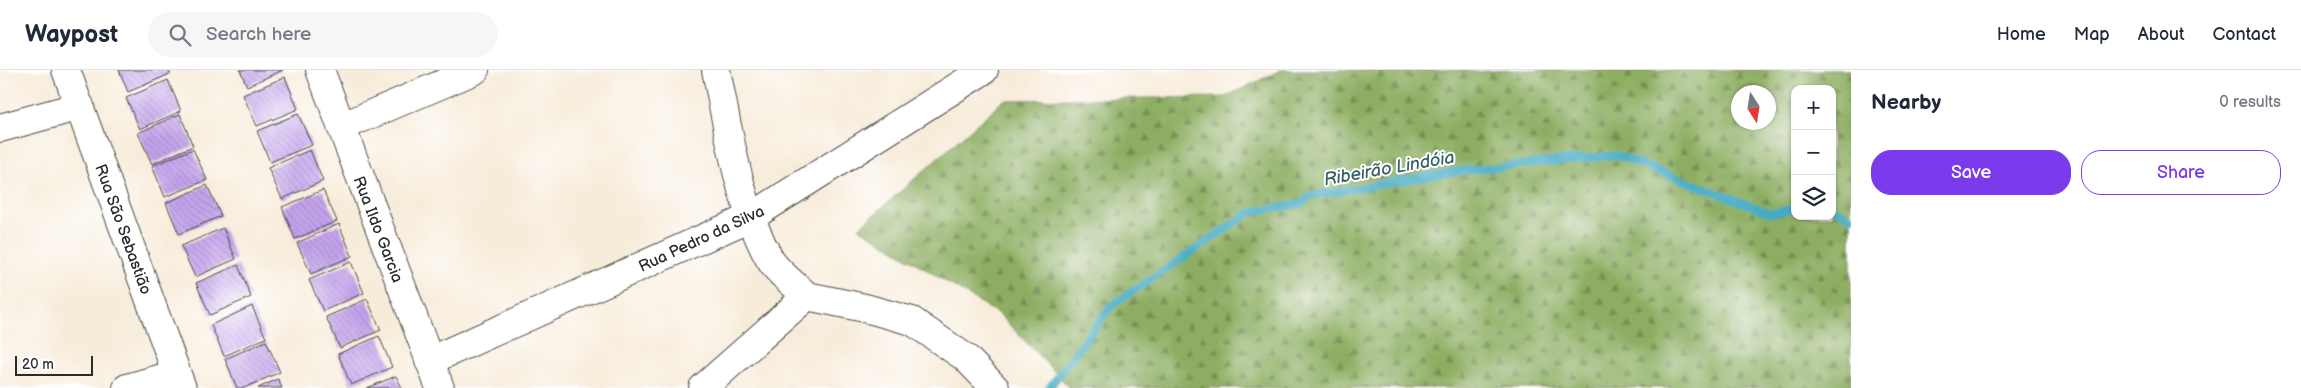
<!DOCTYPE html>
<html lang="en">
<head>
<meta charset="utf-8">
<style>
	:root { --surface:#fff; --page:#f6f6f7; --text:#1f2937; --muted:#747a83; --line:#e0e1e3; --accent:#7c3aed }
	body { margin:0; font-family:"Balsamiq Sans",sans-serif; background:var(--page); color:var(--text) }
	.controls { position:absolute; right:15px; top:15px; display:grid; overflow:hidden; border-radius:10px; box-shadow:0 1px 4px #0004 }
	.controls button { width:45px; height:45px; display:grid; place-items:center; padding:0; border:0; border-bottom:1px solid var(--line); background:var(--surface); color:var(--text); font:25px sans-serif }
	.compass { position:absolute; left:1731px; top:15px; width:45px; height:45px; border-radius:50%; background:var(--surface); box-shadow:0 1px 4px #0004; rotate:168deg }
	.scale { position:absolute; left:15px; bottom:12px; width:78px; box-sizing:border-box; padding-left:5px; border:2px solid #2b2b2b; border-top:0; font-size:14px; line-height:18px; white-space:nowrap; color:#2b2b2b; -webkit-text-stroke:4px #fff; paint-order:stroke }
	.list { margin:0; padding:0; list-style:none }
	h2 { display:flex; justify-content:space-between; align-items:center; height:65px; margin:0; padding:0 20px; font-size:21px }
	h2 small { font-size:16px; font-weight:400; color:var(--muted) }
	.actions { display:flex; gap:10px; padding:15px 20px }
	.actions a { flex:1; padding:11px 0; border:1px solid var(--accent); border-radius:20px; text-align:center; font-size:18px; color:var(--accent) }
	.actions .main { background:var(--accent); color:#fff }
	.icon { flex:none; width:28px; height:28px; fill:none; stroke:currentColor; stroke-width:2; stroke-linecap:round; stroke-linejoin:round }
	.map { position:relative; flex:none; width:1851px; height:318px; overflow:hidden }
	header { display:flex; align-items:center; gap:30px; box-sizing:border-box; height:70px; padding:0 25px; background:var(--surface); border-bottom:1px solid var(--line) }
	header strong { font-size:24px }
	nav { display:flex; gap:28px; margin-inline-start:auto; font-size:18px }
	.search { width:350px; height:45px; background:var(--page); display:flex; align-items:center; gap:12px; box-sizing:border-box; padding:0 18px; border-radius:28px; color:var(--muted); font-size:19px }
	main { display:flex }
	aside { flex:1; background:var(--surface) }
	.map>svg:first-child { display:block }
	.forest { fill:url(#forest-firs); stroke:#5c6c46; fill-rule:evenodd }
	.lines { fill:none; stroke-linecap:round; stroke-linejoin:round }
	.stream { stroke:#44abc3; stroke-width:8 }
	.building { fill:url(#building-back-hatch) }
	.minor-casing { stroke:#4a4845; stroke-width:30 }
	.minor { stroke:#fff; stroke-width:28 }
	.labels { text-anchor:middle; stroke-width:4; stroke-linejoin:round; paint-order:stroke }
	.street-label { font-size:16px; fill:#2b2b2b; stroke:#fff }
	.water-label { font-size:18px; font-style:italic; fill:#355e68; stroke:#fff }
</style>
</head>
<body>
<header>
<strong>Waypost</strong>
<div class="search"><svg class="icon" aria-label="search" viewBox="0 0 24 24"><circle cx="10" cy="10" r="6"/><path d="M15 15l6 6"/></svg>Search here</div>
<nav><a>Home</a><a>Map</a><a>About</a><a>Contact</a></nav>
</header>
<main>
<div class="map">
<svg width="1851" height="318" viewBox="0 0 1851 318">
	<defs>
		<pattern id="forest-firs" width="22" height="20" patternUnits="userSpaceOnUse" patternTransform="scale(1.25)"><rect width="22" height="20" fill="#8dae62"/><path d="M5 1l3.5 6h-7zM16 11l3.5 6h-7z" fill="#738e51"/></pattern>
		<pattern id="building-back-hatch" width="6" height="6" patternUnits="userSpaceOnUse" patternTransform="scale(1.25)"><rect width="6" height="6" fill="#c5a4ee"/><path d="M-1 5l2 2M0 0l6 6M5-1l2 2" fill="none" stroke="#a086c1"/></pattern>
	</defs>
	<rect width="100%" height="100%" fill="#fff"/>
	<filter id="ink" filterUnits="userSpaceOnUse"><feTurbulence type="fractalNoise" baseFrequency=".02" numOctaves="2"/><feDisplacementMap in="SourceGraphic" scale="10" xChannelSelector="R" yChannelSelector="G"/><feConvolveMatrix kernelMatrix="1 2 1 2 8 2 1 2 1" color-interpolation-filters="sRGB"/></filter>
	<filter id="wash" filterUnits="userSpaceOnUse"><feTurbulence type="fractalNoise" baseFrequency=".0096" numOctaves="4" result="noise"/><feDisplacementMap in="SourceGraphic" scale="20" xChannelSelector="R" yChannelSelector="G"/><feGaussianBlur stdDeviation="1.12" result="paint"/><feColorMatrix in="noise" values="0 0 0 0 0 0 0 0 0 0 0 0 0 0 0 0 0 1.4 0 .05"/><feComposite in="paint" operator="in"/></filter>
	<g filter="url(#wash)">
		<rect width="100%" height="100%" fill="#f7ecda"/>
		<path class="forest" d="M1281,0H1467L1471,2L1515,0H1851V318H1070L1000,245L859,158L1004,30L1225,27ZM1795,19H1832V146H1795ZM1738,22H1768V52H1738Z"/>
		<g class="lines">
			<path class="stream" d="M1832,138L1851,147
				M1049,318L1111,236L1251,142L1301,134L1310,126L1459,101L1616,85L1771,143L1795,138"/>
		</g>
		<g id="blocks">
			<path class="building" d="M119,0H168L170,4L128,22Z
				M240,0H283L247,16Z
				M285,7L298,39L257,56L243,25Z
				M168,10L181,41L140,59L126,28Z
				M180,44L193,76L152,94L138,63Z
				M298,44L312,75L270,92L257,61Z
				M193,79L207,110L165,127L152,96Z
				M310,80L323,111L282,129L268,98Z
				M207,115L221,146L179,164L166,133Z
				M323,120L337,151L295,169L282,137Z
				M339,154L352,186L311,204L297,173Z
				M223,158L236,189L195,207L181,176Z
				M351,192L364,223L323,241L309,210Z
				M238,195L251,227L210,245L196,213Z
				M367,229L381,260L340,278L326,247Z
				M252,236L266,268L224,286L211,255Z
				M379,266L392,297L351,315L338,284Z
				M266,271L280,302L244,318H237L225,289Z
				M396,306L402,318H367Z
				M278,309L282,318H258Z"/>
		</g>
	</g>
	<g filter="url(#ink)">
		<use href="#blocks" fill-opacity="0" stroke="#4a4845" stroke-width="1"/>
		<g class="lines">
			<defs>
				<path id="minor" d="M66,0L182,318
					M320,0L440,318
					M716,0C729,62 738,132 769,188C777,202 795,215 807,226
					M341,57L475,0
					M0,58L80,36
					M807,226L865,238L912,251L966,288L995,318
					M429,291L751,147L984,0
					M127,318L177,304
					M703,318L807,226"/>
			</defs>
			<use href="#minor" class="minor-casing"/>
			<use href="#minor" class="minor"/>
		</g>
	</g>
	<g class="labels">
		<g class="street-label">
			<text transform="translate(124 159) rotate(70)" y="6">Rua São Sebastião</text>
			<text transform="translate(379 159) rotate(69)" y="6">Rua Ildo Garcia</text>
			<text transform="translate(701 168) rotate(-25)" y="6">Rua Pedro da Silva</text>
		</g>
		<g class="water-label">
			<text transform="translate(1389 98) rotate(-10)" y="6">Ribeirão Lindóia</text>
		</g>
	</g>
</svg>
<div class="controls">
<button>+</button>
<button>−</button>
<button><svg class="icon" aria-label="layers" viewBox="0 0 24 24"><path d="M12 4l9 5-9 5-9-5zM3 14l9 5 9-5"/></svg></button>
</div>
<svg class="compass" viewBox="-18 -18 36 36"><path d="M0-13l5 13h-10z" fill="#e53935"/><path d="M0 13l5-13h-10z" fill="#747a83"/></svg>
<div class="scale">20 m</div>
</div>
<aside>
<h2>Nearby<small>0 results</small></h2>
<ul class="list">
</ul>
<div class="actions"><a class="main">Save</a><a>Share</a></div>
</aside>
</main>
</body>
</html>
